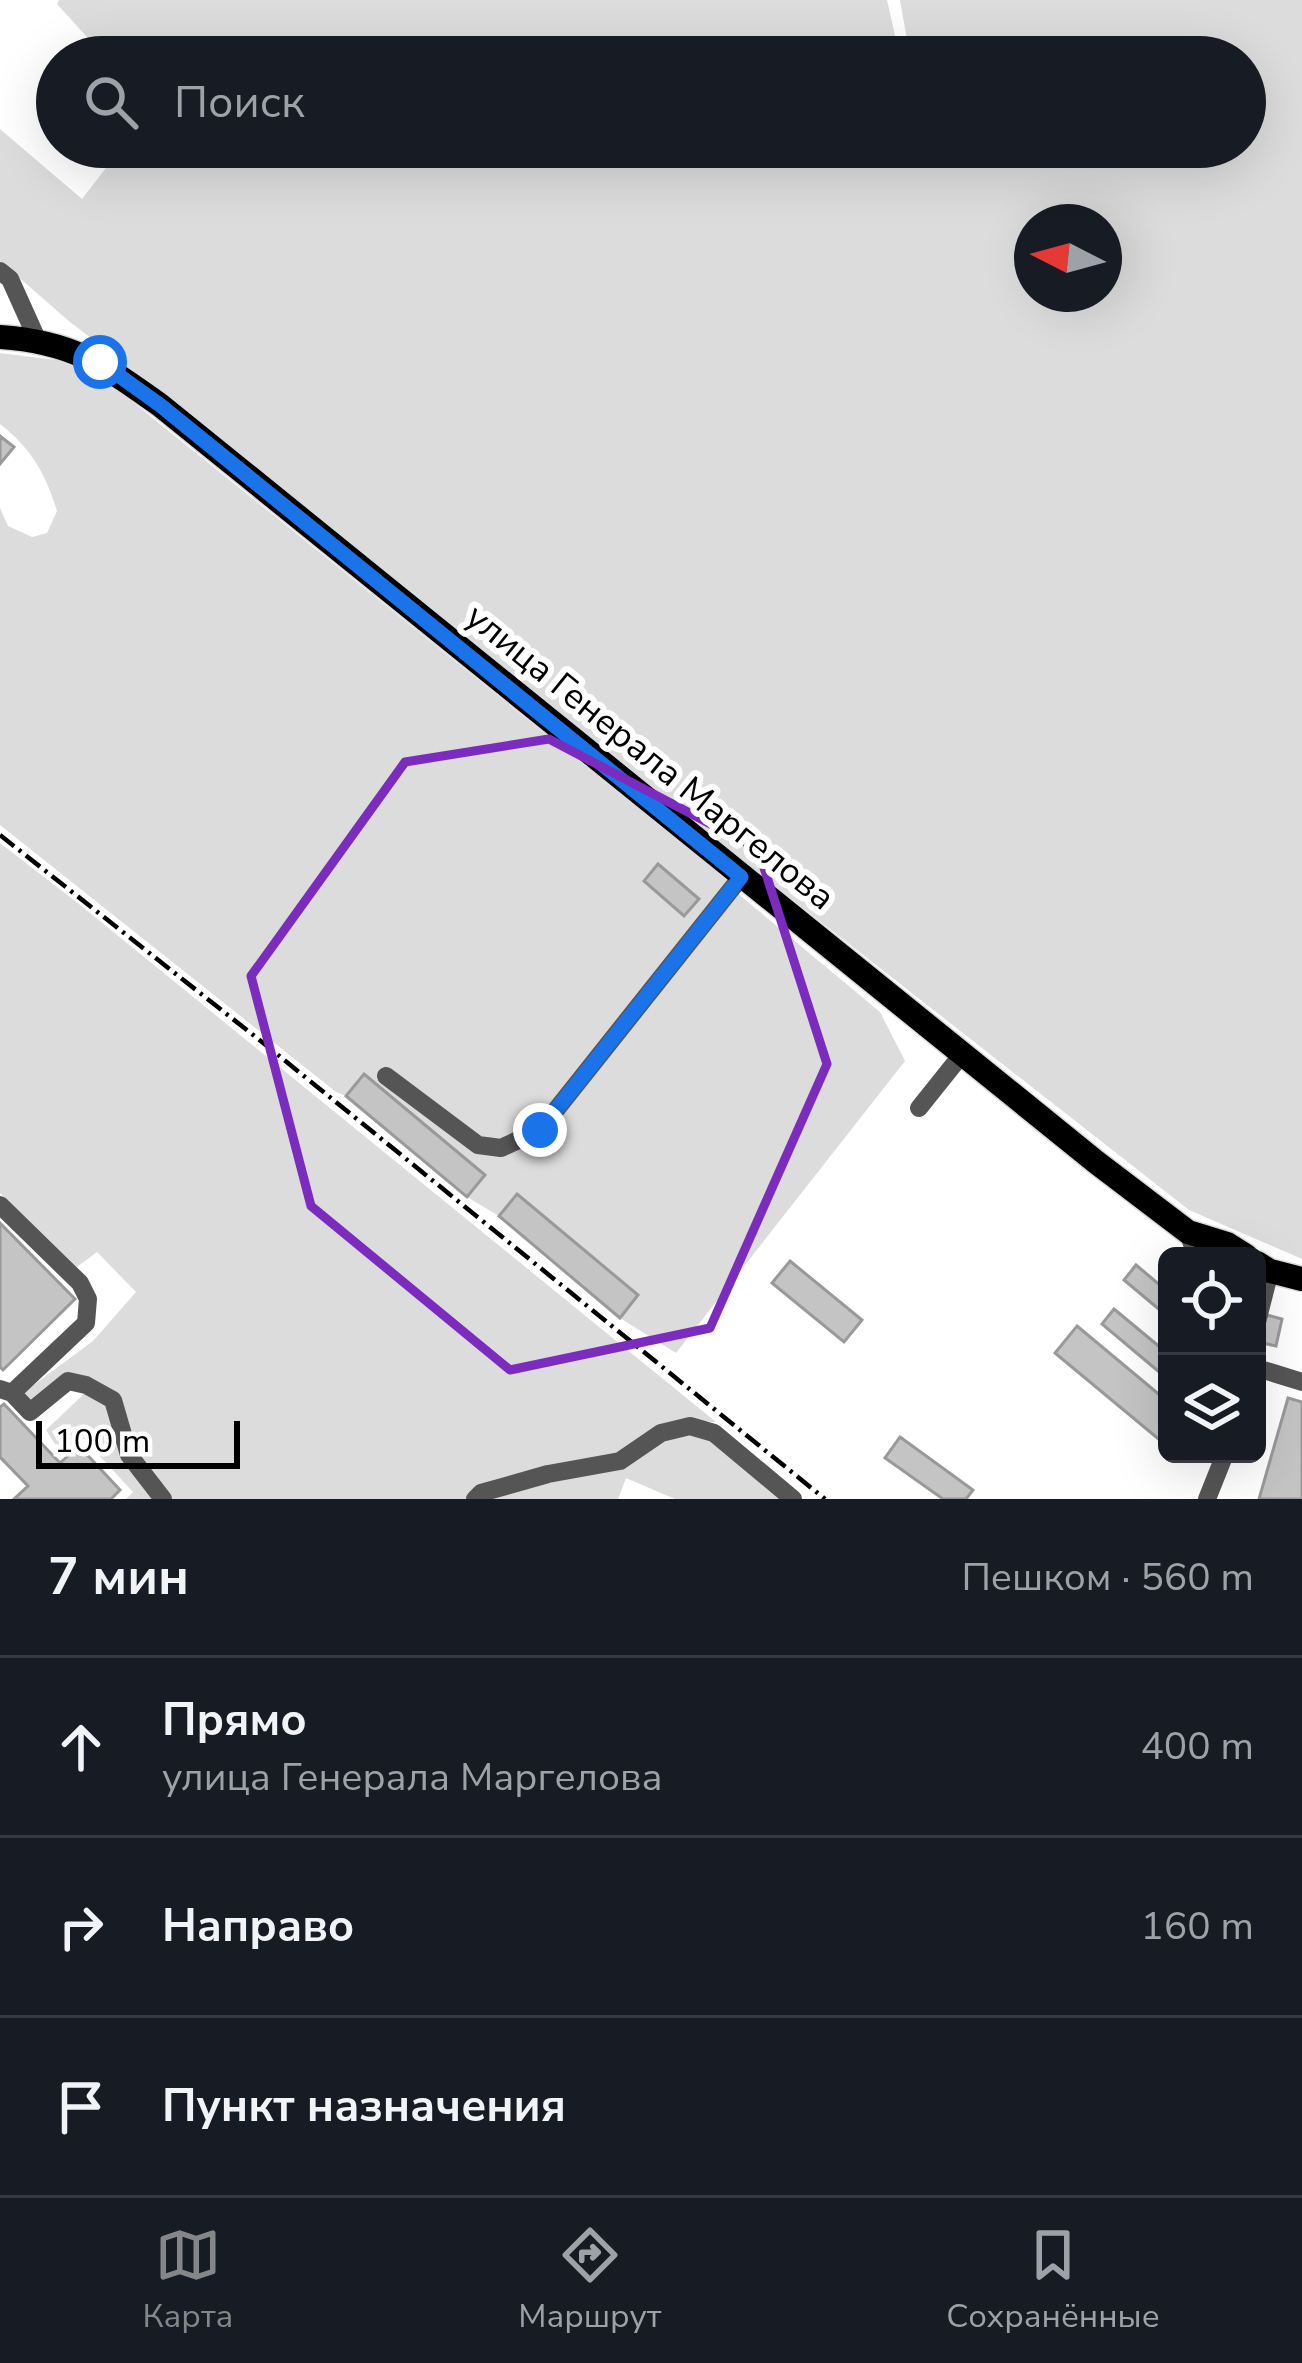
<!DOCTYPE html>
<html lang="ru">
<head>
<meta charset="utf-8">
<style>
	:root { --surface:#171b24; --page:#20242c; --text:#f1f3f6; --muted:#9ea1a6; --line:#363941; --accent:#858687 }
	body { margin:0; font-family:"Nunito Sans",sans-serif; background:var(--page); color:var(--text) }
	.controls { position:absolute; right:36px; bottom:36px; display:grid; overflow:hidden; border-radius:18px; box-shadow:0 12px 48px #0002 }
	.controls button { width:108px; height:108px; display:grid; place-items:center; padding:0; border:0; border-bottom:3px solid var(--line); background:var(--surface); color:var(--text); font:60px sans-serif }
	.compass { position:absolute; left:1014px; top:204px; width:108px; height:108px; border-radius:50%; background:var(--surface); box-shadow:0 12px 48px #0002; rotate:276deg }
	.scale { position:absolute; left:36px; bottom:30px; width:204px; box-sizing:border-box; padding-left:12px; border:6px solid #000; border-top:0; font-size:33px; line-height:42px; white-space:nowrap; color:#000; -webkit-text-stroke:9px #fff; paint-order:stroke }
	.stop { position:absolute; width:36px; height:36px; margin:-27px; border:9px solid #1a73e8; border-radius:50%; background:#fff }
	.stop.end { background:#1a73e8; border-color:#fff; box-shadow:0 3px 12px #0008 }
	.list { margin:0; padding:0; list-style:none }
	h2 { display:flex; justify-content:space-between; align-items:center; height:156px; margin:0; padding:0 48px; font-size:51px }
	h2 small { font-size:39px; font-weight:400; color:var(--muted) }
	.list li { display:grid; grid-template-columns:78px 1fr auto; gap:36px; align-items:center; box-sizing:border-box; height:180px; padding:0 48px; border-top:3px solid var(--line) }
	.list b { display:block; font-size:45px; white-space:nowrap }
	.list p { margin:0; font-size:39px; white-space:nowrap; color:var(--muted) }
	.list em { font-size:39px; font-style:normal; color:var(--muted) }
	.icon { flex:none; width:66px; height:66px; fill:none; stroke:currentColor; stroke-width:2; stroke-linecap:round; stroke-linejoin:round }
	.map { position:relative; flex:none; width:1302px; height:1499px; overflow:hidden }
	.search { position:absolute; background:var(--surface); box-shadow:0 12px 48px #0002; left:36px; right:36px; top:36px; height:132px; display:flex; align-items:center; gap:30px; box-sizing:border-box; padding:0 42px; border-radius:66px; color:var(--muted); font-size:45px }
	.sheet { height:696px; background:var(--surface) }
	nav { display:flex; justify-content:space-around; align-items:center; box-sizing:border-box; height:168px; border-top:3px solid var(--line); background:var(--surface); font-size:33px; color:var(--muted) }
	nav a { display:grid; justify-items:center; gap:6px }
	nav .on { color:var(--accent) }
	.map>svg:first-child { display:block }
	.green { fill:#dcdcdc; fill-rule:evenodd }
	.building { fill:#c4c4c4; stroke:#999; stroke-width:3 }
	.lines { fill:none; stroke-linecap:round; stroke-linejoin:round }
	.major-casing { stroke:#dbdbdb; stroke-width:27 }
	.minor { stroke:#555; stroke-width:18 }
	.major { stroke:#000; stroke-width:24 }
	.rail { stroke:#000; stroke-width:4.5; stroke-dasharray:18 6 3 6; stroke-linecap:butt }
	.route { stroke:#1a73e8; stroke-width:15 }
	.marked { fill:none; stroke:#7b2cbf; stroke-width:9; stroke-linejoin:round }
	.labels { text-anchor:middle; stroke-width:12; stroke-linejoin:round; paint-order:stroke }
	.street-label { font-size:36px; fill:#000; stroke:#fff }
</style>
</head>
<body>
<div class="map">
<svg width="1302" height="1499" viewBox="0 0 1302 1499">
	<rect width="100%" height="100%" fill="#fff"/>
	<path class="green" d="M59,0H887L900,57H105L57,4Z
		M900,0H1302V1259L1189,1210L646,785L165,395L70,322L0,261V129L82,199L122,147H921L924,158L927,147H1245V57H910ZM1032,222H1104V294H1032Z
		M0,353L64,361L98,374L728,881L736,892L880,1012L905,1061L676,1353L620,1318L638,1295L518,1194L499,1216L467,1197L485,1175L365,1074L346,1096L336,1092L0,825V508L8,526L32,537L47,533L57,511C46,474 30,447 0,424ZM658,864L698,898L685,915L644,881Z
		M0,843L79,904L716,1422L691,1421L617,1454L467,1499H126L133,1492L82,1437L70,1446L55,1444L46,1430L87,1391L68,1375L30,1403L23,1393L93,1341L136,1292L97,1252L77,1267L0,1193Z
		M692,1430L719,1445L782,1499H675L626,1478L618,1499H483Z"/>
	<path class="building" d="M0,436L14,447L0,464Z
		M658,864L699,899L684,916L644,881Z
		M364,1074L485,1175L467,1197L346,1096Z
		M517,1194L638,1295L620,1318L499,1216Z
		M0,1223L75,1299L3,1370L0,1367Z
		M790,1261L862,1320L844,1342L772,1283Z
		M1136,1265L1167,1291V1316L1124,1280Z
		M1114,1309L1167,1353L1164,1376L1102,1324Z
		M1267,1315L1282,1319L1276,1346L1258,1342Z
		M1077,1326L1167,1401V1446L1055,1353Z
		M1288,1398L1302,1402V1499H1259Z
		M4,1404L60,1463L79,1446L120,1490L111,1499H14L28,1486L0,1457V1407Z
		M900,1437L973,1490L966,1499H943L885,1458Z"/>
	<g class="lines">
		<defs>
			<path id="major" d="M0,337C73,342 102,364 160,405L1096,1162L1188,1232L1227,1244L1246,1256
				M1257,1263L1270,1271L1302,1279"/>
		</defs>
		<use href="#major" class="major-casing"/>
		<path class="minor" d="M0,271L10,279L37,339
			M386,1076L478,1145L501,1148L540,1130L741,877
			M919,1108L963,1053
			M0,1205L80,1283L88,1299L86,1323L12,1393
			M1188,1232L1196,1256
			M1257,1322L1270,1271
			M1257,1368L1302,1382
			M0,1389L12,1393L30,1412L68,1381L86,1385L113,1400L129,1455L163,1499
			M475,1499L481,1493L548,1474L620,1461L661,1433L690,1426L714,1433L793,1499
			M1207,1499L1225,1454"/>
		<use href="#major" class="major"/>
		<path class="rail" d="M0,835L262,1042L825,1499"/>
	</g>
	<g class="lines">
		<path class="route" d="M100,362L160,405L741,877L540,1130"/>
	</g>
	<path class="marked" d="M549,739L758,849L827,1064L710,1328L510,1370L311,1206L251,976L405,762Z"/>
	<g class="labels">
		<g class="street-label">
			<text transform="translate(651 756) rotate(39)" y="13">улица Генерала Маргелова</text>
		</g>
	</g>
</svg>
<div class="controls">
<button><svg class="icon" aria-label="locate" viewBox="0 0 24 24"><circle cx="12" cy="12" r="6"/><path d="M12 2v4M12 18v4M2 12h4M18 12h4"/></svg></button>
<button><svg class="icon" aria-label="layers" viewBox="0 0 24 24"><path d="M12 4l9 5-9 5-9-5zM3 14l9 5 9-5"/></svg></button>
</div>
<svg class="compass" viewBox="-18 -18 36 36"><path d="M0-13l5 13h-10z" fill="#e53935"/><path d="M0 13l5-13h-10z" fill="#9ea1a6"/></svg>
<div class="scale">100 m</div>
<div class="stop" style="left:100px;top:362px"></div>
<div class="stop end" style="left:540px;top:1130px"></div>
<div class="search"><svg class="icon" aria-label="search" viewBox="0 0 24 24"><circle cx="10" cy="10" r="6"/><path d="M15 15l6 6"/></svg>Поиск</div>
</div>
<section class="sheet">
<h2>7 мин<small>Пешком · 560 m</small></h2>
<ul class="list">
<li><svg class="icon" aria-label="ahead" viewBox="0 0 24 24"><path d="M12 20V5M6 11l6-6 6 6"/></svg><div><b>Прямо</b><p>улица Генерала Маргелова</p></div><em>400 m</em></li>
<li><svg class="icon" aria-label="right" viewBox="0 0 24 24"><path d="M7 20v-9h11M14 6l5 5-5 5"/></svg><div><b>Направо</b></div><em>160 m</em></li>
<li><svg class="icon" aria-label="arrive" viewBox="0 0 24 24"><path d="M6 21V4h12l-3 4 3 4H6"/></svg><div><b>Пункт назначения</b></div></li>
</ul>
</section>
<nav>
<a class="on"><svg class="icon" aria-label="map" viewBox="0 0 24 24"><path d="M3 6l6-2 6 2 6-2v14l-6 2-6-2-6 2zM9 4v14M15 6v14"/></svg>Карта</a>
<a><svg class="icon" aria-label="directions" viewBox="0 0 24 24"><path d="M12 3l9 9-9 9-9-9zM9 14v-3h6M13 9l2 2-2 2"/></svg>Маршрут</a>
<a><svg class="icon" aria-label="saved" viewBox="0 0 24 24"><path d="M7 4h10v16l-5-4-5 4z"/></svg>Сохранённые</a>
</nav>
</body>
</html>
